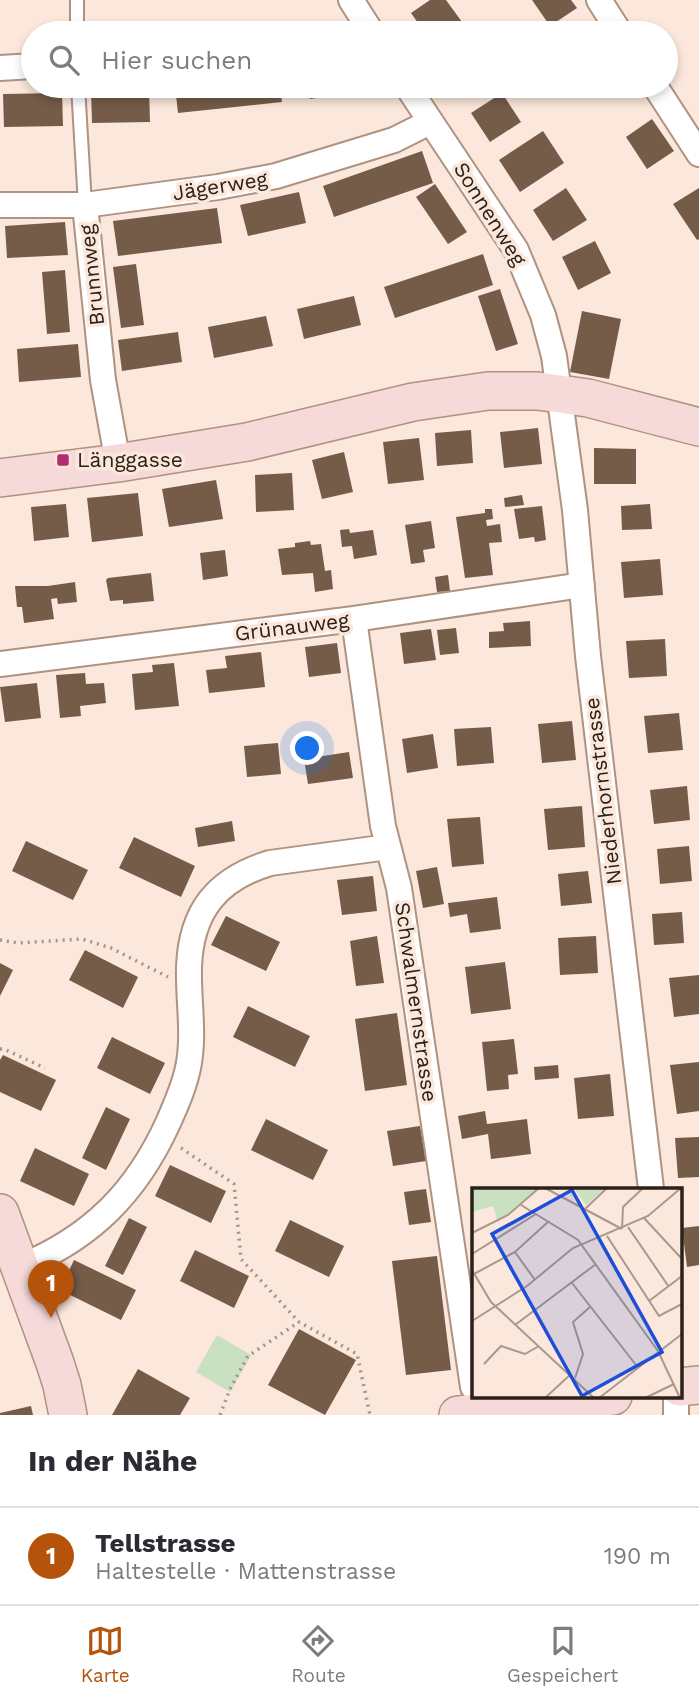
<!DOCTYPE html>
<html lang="de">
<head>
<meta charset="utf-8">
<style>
	:root { --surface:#fff; --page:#f2f2f3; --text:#2b2b33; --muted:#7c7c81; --line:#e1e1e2; --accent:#b45309 }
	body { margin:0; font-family:"Work Sans",sans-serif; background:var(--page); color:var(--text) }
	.you { position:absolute; left:308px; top:749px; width:24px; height:24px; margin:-18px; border:5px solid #fff; border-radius:50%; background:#1a73e8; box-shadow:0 0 0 10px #1a73e833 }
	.badge { display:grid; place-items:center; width:46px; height:46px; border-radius:50%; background:var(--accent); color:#fff; font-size:23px; font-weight:700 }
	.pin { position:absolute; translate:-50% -58px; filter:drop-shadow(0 2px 4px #0008) }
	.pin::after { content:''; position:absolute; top:37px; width:24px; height:21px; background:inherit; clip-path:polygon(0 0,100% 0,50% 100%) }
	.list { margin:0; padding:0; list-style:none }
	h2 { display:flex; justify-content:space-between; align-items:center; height:91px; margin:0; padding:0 28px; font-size:30px }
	h2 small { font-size:23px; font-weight:400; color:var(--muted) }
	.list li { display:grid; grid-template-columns:46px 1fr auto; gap:21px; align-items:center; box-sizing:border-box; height:98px; padding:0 28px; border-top:2px solid var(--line) }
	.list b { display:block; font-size:26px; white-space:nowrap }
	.list p { margin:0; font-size:23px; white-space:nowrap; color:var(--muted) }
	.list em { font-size:23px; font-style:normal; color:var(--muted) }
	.icon { flex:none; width:38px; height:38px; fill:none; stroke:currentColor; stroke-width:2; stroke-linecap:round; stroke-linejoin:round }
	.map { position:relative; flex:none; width:699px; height:1415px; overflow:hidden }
	.search { position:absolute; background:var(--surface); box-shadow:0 4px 10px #0003; left:21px; right:21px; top:21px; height:77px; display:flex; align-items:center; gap:18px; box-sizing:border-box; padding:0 24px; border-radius:38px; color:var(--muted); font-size:26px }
	.sheet { height:189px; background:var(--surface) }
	nav { display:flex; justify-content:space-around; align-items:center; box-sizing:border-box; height:98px; border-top:2px solid var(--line); background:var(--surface); font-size:19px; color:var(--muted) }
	nav a { display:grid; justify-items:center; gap:4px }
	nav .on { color:var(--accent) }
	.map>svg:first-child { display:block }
	.green { fill:#c9e1c1 }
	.building { fill:#755c49 }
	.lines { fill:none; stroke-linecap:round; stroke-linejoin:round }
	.lane-casing { stroke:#af927f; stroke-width:16 }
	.street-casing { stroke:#af927f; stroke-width:28 }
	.secondary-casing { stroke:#af927f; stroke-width:40 }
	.path { stroke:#a39389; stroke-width:3.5; stroke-dasharray:2 5; stroke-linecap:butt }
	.lane { stroke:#fff; stroke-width:12 }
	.street { stroke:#fff; stroke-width:24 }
	.secondary { stroke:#f6dad9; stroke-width:37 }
	.poi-dot { fill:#b22c70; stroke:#fbe7db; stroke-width:2.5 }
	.labels { text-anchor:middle; stroke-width:7; stroke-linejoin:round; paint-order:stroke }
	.street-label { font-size:21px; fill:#2c2119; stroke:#fbe7db }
	.poi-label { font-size:21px; fill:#2c2119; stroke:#fbe7db; text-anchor:start }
	.inset-road { fill:none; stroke:#a8988d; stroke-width:2 }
	.view { fill:#1d4ed8; fill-opacity:0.15; stroke:#1d4ed8; stroke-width:3.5 }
	.inset-edge { fill:none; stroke:#2c2119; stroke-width:3.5 }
</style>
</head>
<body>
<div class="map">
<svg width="699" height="1415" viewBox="0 0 699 1415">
	<rect width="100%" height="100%" fill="#fbe7db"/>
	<path class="green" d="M217,1335L251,1355L230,1392L196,1372Z"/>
	<path class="building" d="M430,0H446L462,22L446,33H425L411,13Z
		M532,0H571L577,8L550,26Z
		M175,86H280L282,102L178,113Z
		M308,86H368V90L310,99Z
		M149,88L150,122L92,123L91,90Z
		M62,93L63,126L4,127L3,94Z
		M502,93L521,122L490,142L471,113Z
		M652,119L674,151L647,169L626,137Z
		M543,131L564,163L520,192L499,160Z
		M422,151L433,183L334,217L323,186Z
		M435,184L467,232L448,244L416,197Z
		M566,188L587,220L553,241L533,210Z
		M699,188V239L697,240L673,204Z
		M299,192L306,223L248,236L240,205Z
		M217,208L222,243L118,256L113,221Z
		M65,222L68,255L7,258L5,226Z
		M595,241L611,273L578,290L562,257Z
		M483,254L493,285L395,318L384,287Z
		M136,264L144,325L121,328L113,267Z
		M65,270L70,332L47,334L42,272Z
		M500,289L518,344L496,351L478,296Z
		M354,296L361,325L304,339L297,309Z
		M582,311L621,319L609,379L570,372Z
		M266,316L273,346L214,358L208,327Z
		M178,332L182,362L122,371L118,340Z
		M78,344L81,377L19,382L17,349Z
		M538,428L542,464L504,468L500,432Z
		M471,430L473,463L437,466L435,433Z
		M419,438L424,480L388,484L383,442Z
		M594,448L636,449V484H594Z
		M344,452L353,492L322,499L312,460Z
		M292,473L294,510L256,512L255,475Z
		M216,480L223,519L169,527L162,489Z
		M138,493L143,536L92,542L87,498Z
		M522,495L524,505L505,507L504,498Z
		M66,504L69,537L34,541L31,507Z
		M650,504L652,529L622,530L621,506Z
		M542,506L546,540L535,542L534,537L519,539L514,509Z
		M485,509H492L493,519L486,520L487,526L500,524L502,542L489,543L493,575L465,578L456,517L485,513Z
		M431,521L435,548L423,550L425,562L411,564L405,525Z
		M349,529L350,533L373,530L377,555L354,559L352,546L342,547L340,530Z
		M310,541L311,545L321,544L325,571L331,570L333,589L315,592L313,573L282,575L278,549L295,547V543Z
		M225,550L228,576L203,580L200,553Z
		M660,559L663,595L624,598L621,562Z
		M151,573L154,601L123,604V600L110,601L106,580L108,578Z
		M448,575L450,591L437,592L435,577Z
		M75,582L77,602L58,604L57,598L51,599L54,619L24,623L22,607H17L15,586H48Z
		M530,621L531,646L489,648V632L504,631L503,623Z
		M456,628L459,653L440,655L437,630Z
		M431,629L436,660L404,664L400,633Z
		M665,639L667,676L629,678L626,641Z
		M337,643L341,673L309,677L305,647Z
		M261,652L265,687L209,693L206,670L227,668L225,656Z
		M174,663L179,706L135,710L132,674L153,672L152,665Z
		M85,673L86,684L104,683L106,703L80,706L81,716L60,718L56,675Z
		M37,683L41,718L5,722L0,687Z
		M679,713L683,750L648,753L644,716Z
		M572,721L576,760L542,763L538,724Z
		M491,727L494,763L457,766L454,729Z
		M433,734L438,768L407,773L402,739Z
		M278,743L281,774L247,777L244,746Z
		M349,752L353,778L308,784L304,759Z
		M687,786L690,820L654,824L650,790Z
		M582,806L585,847L548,850L544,809Z
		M480,817L484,864L452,867L447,819Z
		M232,821L235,841L198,847L195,828Z
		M134,837L195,866L181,897L119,868Z
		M26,841L88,870L73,900L12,871Z
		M689,846L692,881L660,884L657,849Z
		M437,867L444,904L423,908L416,871Z
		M588,871L592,903L561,906L558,874Z
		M373,876L377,911L342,915L337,880Z
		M497,897L501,929L470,933L467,914L450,917L448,903Z
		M682,912L684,943L654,945L652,914Z
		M226,916L280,942L266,971L211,945Z
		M377,936L384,983L356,986L350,941Z
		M596,936L598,973L560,975L558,938Z
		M85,950L138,977L123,1008L69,980Z
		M505,962L511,1009L471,1014L465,967Z
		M0,963L13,970L0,996Z
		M699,975V1014L674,1017L669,978Z
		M248,1006L310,1036L295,1067L233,1037Z
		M397,1013L407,1085L365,1091L355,1019Z
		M112,1037L165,1063L150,1094L97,1068Z
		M514,1039L518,1074L508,1075L509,1089L487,1091L482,1042Z
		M3,1055L56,1080L41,1111L0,1092V1060Z
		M699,1062V1111L677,1114L670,1065Z
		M558,1065L559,1078L535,1080L534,1067Z
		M610,1074L614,1116L578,1119L574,1078Z
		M106,1107L130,1119L106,1170L82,1158Z
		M485,1111L487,1124L527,1119L531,1154L491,1159L488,1134L462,1139L458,1116Z
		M266,1119L328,1150L313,1180L251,1150Z
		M420,1126L426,1161L393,1166L387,1131Z
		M699,1137V1177L678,1178L675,1138Z
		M35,1148L89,1174L74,1206L20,1181Z
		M170,1165L226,1191L211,1223L155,1196Z
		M426,1189L431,1222L409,1225L404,1192Z
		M129,1218L147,1227L123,1275L105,1266Z
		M290,1220L344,1246L329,1277L275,1251Z
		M699,1226V1265L687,1267L682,1228Z
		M195,1250L249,1276L234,1308L180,1281Z
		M437,1256L451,1370L406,1375L392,1261Z
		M74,1260L136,1290L121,1320L60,1290Z
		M299,1329L356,1360L325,1415L268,1385Z
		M138,1369L190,1398L180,1415H112Z
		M31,1406L33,1415H0V1413Z"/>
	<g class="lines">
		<defs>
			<path id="lane" d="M77,0V33
				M78,86L85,205"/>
			<path id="street" d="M351,0L372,33
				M599,0L620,33
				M0,68L33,66
				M407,86L516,250L543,315L554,356L575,510L588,656L651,1189
				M655,86L699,154
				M0,205H85L218,187L276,176L394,140L430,122
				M85,205L103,380L118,463
				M354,619L383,826L399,888L473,1387
				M0,664L354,619L582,585
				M20,1267C91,1238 136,1193 168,1123C176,1105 184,1087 188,1068C195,1034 188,1001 189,967C191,911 217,879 270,863L388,847
				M676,1396V1415"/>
			<path id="secondary" d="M0,478L118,463L247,442L413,402L488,391H538L588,398L699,427
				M0,1213L55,1363L62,1385L68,1415
				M680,1387L699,1385
				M458,1415L613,1396"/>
		</defs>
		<use href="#lane" class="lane-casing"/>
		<use href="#street" class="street-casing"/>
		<use href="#secondary" class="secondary-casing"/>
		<path class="path" d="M0,940L18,943L82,939L111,948L168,977
			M0,1049H4L45,1068
			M181,1148L234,1184L241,1259L299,1322L357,1354L370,1415
			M220,1415L230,1389L248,1356L299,1322"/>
		<use href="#lane" class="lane"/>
		<use href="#street" class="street"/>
		<use href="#secondary" class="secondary"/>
	</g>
	<rect class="poi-dot" x="56" y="453" width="14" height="14" rx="3.5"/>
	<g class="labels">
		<g class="street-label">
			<text transform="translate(220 186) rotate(-9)" y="7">Jägerweg</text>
			<text transform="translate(490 214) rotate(58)" y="7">Sonnenweg</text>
			<text transform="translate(92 275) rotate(-96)" y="7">Brunnweg</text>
			<text transform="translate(292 627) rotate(-7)" y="7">Grünauweg</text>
			<text transform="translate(603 791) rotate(-97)" y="7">Niederhornstrasse</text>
			<text transform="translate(416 1002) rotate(82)" y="7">Schwalmernstrasse</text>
		</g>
		<g class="poi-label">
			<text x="77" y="467">Länggasse</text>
		</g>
	</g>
	<g transform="translate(472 1188)">
		<rect width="210" height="210" fill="#fbe7db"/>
		<path d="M0,0H67L26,34L21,18L0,24ZM102,0H133L114,17Z" fill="#c9e1c1"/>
		<path class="inset-road" d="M73,0L150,41M49,17L106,52L186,163L208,210M113,21L135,0M172,30L210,71M156,39L197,99M150,41L151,19L171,0M0,45L36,27L67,0M135,48L187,128L210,116M43,64L63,92M0,66L64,26M0,82L19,114L122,210M0,87L43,64L77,33M100,95L164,177M177,113L210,88M0,133L55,98L101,60L176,28L209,0M43,137L124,76M12,176L29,158L53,166L67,158M103,190L111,166L101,134L118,119M73,210L99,186M127,210L210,146M173,210L202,196"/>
		<path class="view" d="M100,2L190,164L110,208L20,46Z"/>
		<rect width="210" height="210" class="inset-edge"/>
	</g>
</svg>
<div class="you"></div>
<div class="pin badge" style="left:51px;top:1318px">1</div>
<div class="search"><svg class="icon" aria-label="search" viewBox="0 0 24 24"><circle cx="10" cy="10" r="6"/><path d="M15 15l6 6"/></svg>Hier suchen</div>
</div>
<section class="sheet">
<h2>In der Nähe<small></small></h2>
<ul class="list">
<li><span class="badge">1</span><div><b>Tellstrasse</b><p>Haltestelle · Mattenstrasse</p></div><em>190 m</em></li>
</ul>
</section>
<nav>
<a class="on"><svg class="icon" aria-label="map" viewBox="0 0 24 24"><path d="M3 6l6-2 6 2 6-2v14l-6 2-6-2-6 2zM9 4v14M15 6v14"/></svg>Karte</a>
<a><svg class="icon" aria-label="directions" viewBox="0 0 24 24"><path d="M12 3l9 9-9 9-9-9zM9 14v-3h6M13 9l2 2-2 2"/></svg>Route</a>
<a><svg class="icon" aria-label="saved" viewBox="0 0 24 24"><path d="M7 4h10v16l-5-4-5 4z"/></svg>Gespeichert</a>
</nav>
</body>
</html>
